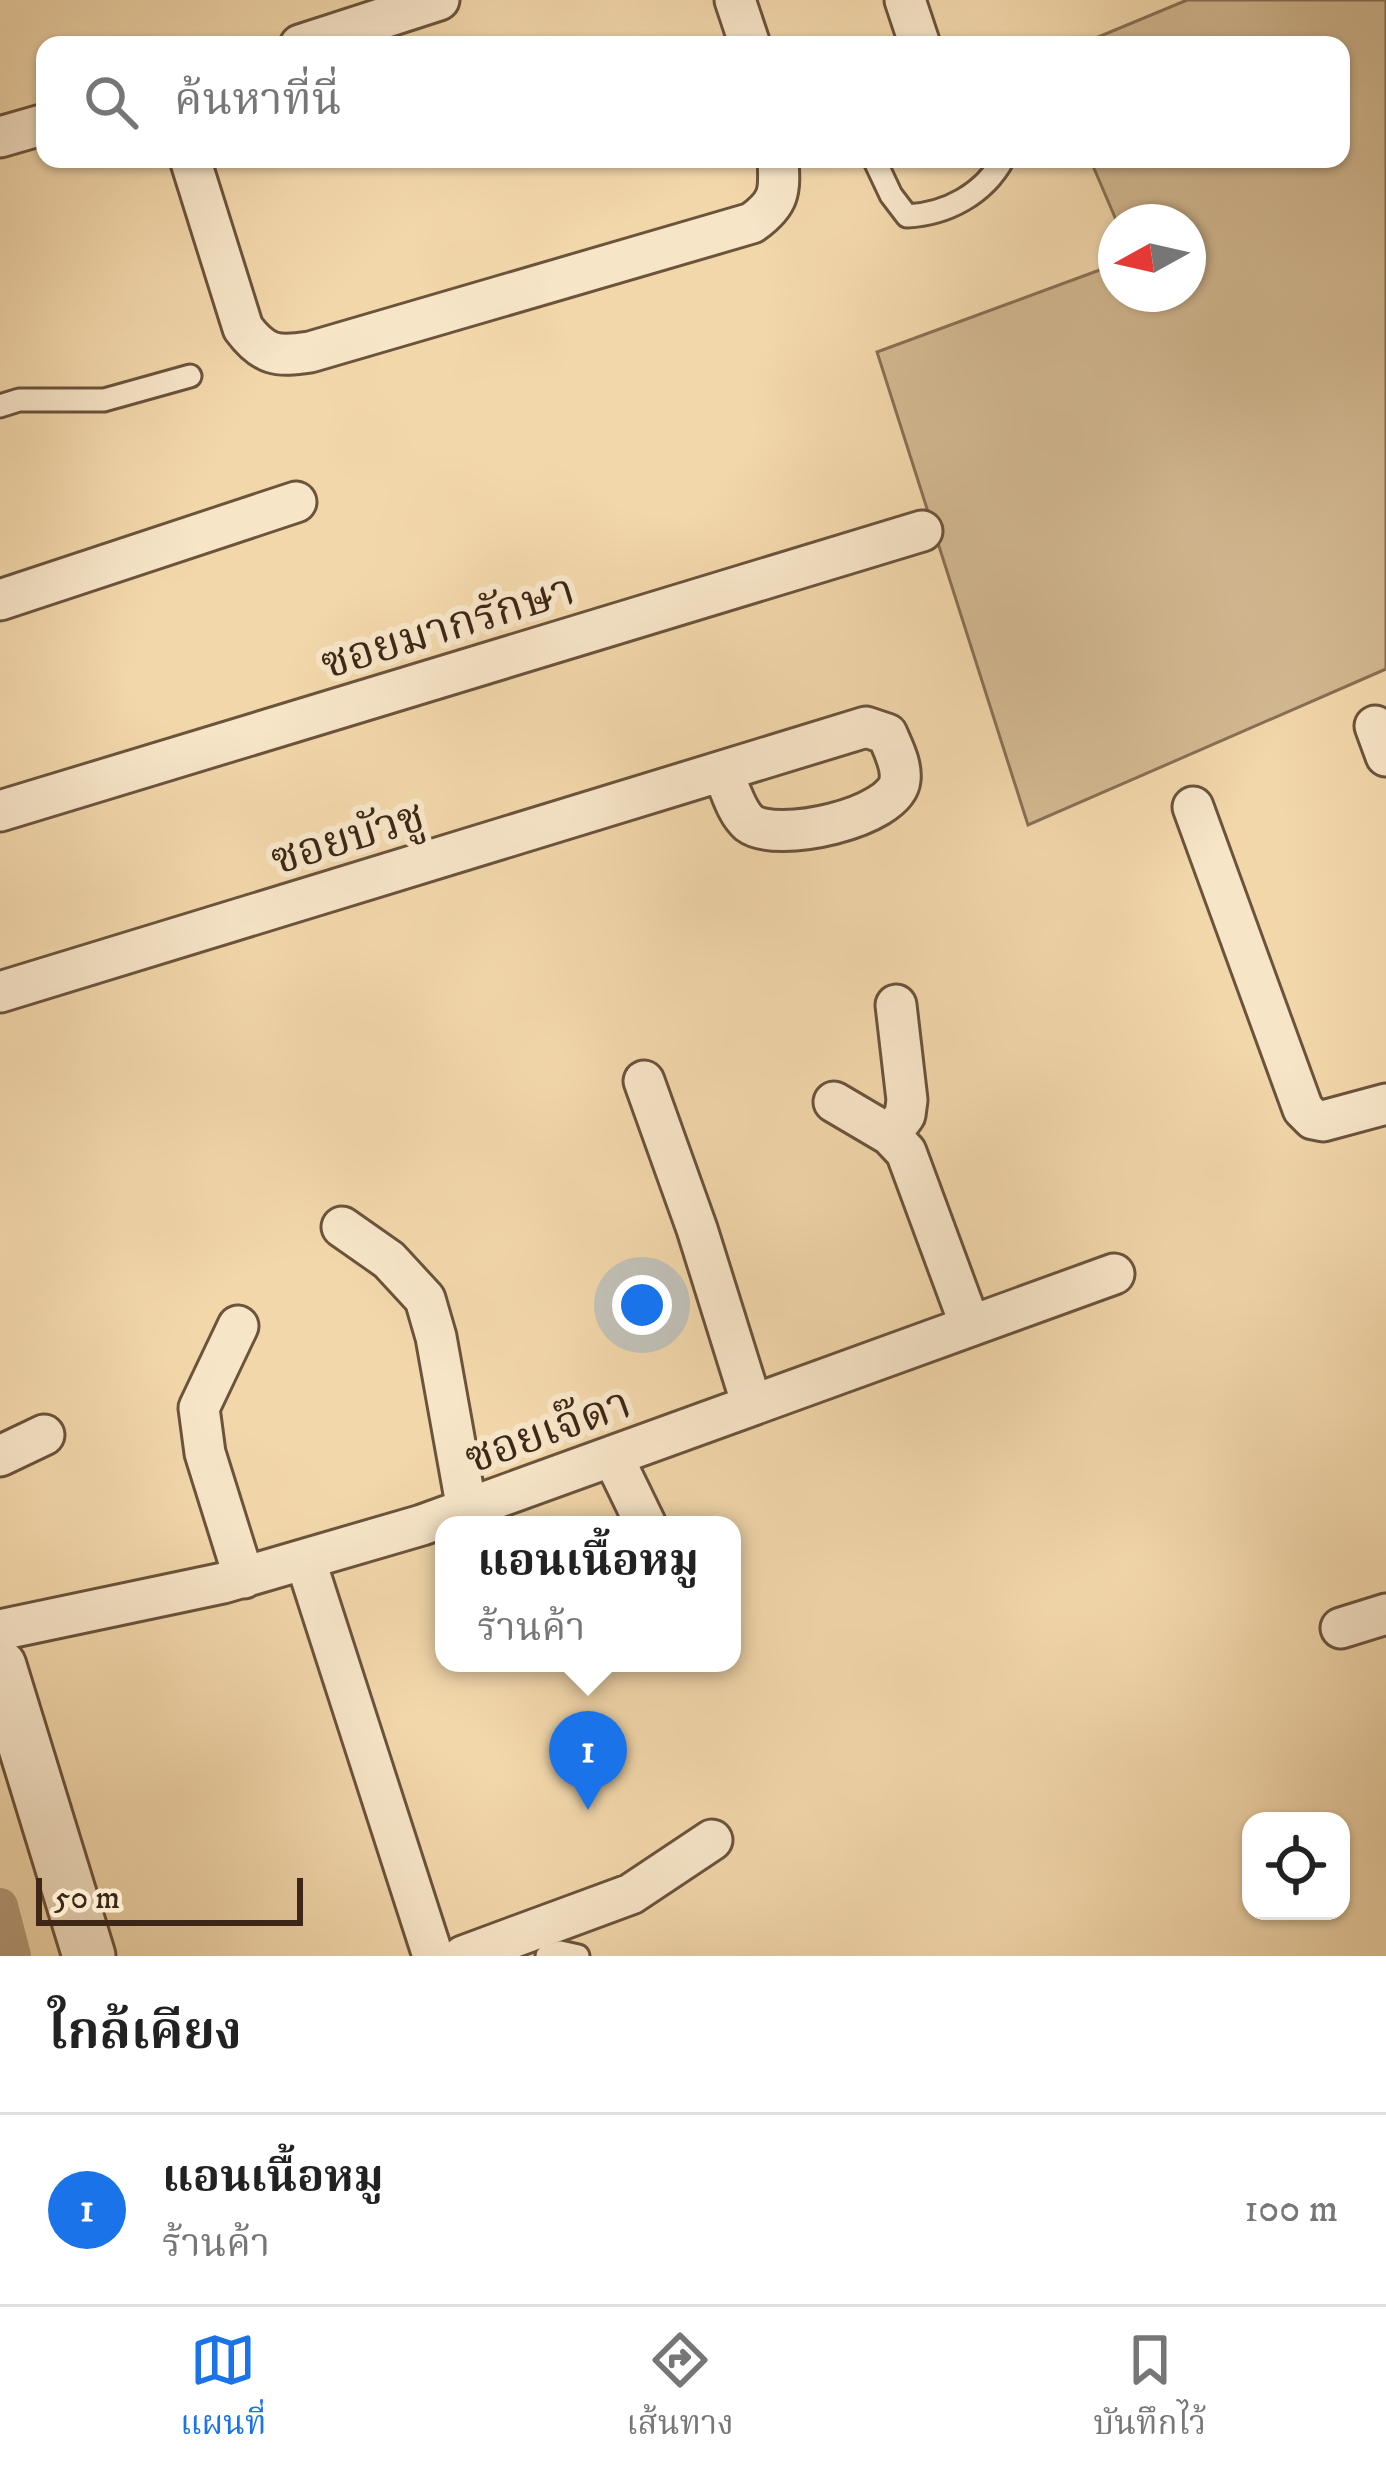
<!DOCTYPE html>
<html lang="th">
<head>
<meta charset="utf-8">
<style>
	:root { --surface:#fff; --page:#f2f2f2; --text:#222; --muted:#767676; --line:#e0e0e0; --accent:#1a73e8 }
	body { margin:0; font-family:"IM FELL DW Pica","Noto Serif Thai",serif; background:var(--page); color:var(--text) }
	.controls { position:absolute; right:36px; bottom:36px; display:grid; overflow:hidden; border-radius:24px; box-shadow:0 3px 9px #0004 }
	.controls button { width:108px; height:108px; display:grid; place-items:center; padding:0; border:0; border-bottom:3px solid var(--line); background:var(--surface); color:var(--text); font:60px sans-serif }
	.compass { position:absolute; left:1098px; top:204px; width:108px; height:108px; border-radius:50%; background:var(--surface); box-shadow:0 3px 9px #0004; rotate:262deg }
	.scale { position:absolute; left:36px; bottom:30px; width:267px; box-sizing:border-box; padding-left:12px; border:6px solid #3e2717; border-top:0; font-size:33px; line-height:42px; white-space:nowrap; color:#3e2717; -webkit-text-stroke:9px #f7e5c8; paint-order:stroke }
	.you { position:absolute; left:642px; top:1305px; width:42px; height:42px; margin:-30px; border:9px solid #fff; border-radius:50%; background:#1a73e8; box-shadow:0 0 0 18px #1a73e833 }
	.badge { display:grid; place-items:center; width:78px; height:78px; border-radius:50%; background:var(--accent); color:#fff; font-size:39px; font-weight:700 }
	.pin { position:absolute; translate:-50% -99px; filter:drop-shadow(0 3px 6px #0008) }
	.pin::after { content:''; position:absolute; top:63px; width:42px; height:36px; background:inherit; clip-path:polygon(0 0,100% 0,50% 100%) }
	.popup { position:absolute; left:435px; top:1516px; width:306px; height:156px; box-sizing:border-box; display:grid; place-content:center; border-radius:24px; background:var(--surface); filter:drop-shadow(0 3px 9px #0005); font-size:39px; white-space:nowrap; color:var(--muted) }
	.popup b { font-size:45px; color:var(--text) }
	.popup::after { content:''; position:absolute; left:50%; top:100%; margin-left:-24px; border:24px solid transparent; border-top-color:var(--surface) }
	.list { margin:0; padding:0; list-style:none }
	h2 { display:flex; justify-content:space-between; align-items:center; height:156px; margin:0; padding:0 48px; font-size:51px }
	h2 small { font-size:39px; font-weight:400; color:var(--muted) }
	.list li { display:grid; grid-template-columns:78px 1fr auto; gap:36px; align-items:center; box-sizing:border-box; height:192px; padding:0 48px; border-top:3px solid var(--line) }
	.list b { display:block; font-size:45px; white-space:nowrap }
	.list p { margin:0; font-size:39px; white-space:nowrap; color:var(--muted) }
	.list em { font-size:39px; font-style:normal; color:var(--muted) }
	.icon { flex:none; width:66px; height:66px; fill:none; stroke:currentColor; stroke-width:2; stroke-linecap:round; stroke-linejoin:round }
	.map { position:relative; flex:none; width:1386px; height:1956px; overflow:hidden }
	.search { position:absolute; background:var(--surface); box-shadow:0 3px 9px #0004; left:36px; right:36px; top:36px; height:132px; display:flex; align-items:center; gap:30px; box-sizing:border-box; padding:0 42px; border-radius:24px; color:var(--muted); font-size:45px }
	.sheet { height:348px; background:var(--surface) }
	nav { display:flex; justify-content:space-around; align-items:center; box-sizing:border-box; height:168px; border-top:3px solid var(--line); background:var(--surface); font-size:33px; color:var(--muted) }
	nav a { display:grid; justify-items:center; gap:6px }
	nav .on { color:var(--accent) }
	.map>svg:first-child { display:block }
	.green { fill:#d3b992; stroke:#887054; stroke-width:3 }
	.lines { fill:none; stroke-linecap:round; stroke-linejoin:round }
	.canal { stroke:#b59b79; stroke-width:36 }
	.service-casing { stroke:#6b533c; stroke-width:27 }
	.minor-casing { stroke:#6b533c; stroke-width:45 }
	.tertiary-casing { stroke:#6b533c; stroke-width:57 }
	.service { stroke:#f7e5c8; stroke-width:21 }
	.minor { stroke:#f7e5c8; stroke-width:39 }
	.tertiary { stroke:#f7e5c8; stroke-width:51 }
	.labels { text-anchor:middle; stroke-width:12; stroke-linejoin:round; paint-order:stroke }
	.street-label { font-size:45px; fill:#3e2717; stroke:#f7e5c8 }
</style>
</head>
<body>
<div class="map">
<svg width="1386" height="1956" viewBox="0 0 1386 1956">
	<rect width="100%" height="100%" fill="#f2d7ab"/>
	<filter id="stains"><feTurbulence type="fractalNoise" baseFrequency=".00167" numOctaves="4"/><feColorMatrix values="0 0 0 0 .2 0 0 0 0 .09 0 0 0 0 .02 0 0 0 .5 -.17"/></filter>
	<radialGradient id="worn" r=".72"><stop offset=".6" stop-color="#630" stop-opacity="0"/><stop offset="1" stop-color="#630" stop-opacity=".3"/></radialGradient>
	<path class="green" d="M1187,0H1386V669L1028,825L877,352L1116,264V294H1188V222H1117L1090,159H1341V45H1079Z"/>
	<g class="lines">
		<path class="canal" d="M0,1906L13,1956"/>
		<defs>
			<path id="service" d="M874,159L891,195L907,216C947,214 984,194 1003,159
				M0,406L19,400H104L190,376
				M547,1956L560,1952L578,1956"/>
			<path id="minor" d="M735,0L750,45
				M905,0L920,45
				M300,45L439,0
				M0,137L45,124
				M190,159L243,328C264,356 277,357 310,352L752,223C780,203 780,192 778,159
				M0,600L296,502
				M1375,726L1386,756
				M1193,807L1303,1109L1313,1119L1323,1121L1386,1104
				M0,811L922,531
				M0,992L866,727L887,734C893,748 902,765 900,780C896,818 776,844 749,823C736,812 730,788 723,773
				M644,1081L697,1229L752,1405
				M834,1102L890,1135L906,1152L970,1325
				M890,1135L905,1115L907,1100L896,1005
				M342,1227L389,1260L425,1299L436,1337L467,1510
				M238,1326L199,1408L205,1453L244,1578
				M0,1456L44,1435
				M613,1457L646,1525
				M306,1562L433,1956
				M1341,1628L1386,1614
				M0,1630L223,1583L422,1525L1114,1274
				M463,1956L631,1894L712,1840"/>
			<path id="tertiary" d="M0,1666L89,1956"/>
		</defs>
		<use href="#service" class="service-casing"/>
		<use href="#minor" class="minor-casing"/>
		<use href="#tertiary" class="tertiary-casing"/>
		<use href="#service" class="service"/>
		<use href="#minor" class="minor"/>
		<use href="#tertiary" class="tertiary"/>
	</g>
	<g class="labels">
		<g class="street-label">
			<text transform="translate(447 625) rotate(-17)" y="16">ซอยมากรักษา</text>
			<text transform="translate(347 836) rotate(-17)" y="16">ซอยบัวชู</text>
			<text transform="translate(547 1429) rotate(-20)" y="16">ซอยเจ๊ดา</text>
		</g>
	</g>
	<rect width="100%" height="100%" filter="url(#stains)"/>
	<rect width="100%" height="100%" fill="url(#worn)"/>
</svg>
<div class="controls">
<button><svg class="icon" aria-label="locate" viewBox="0 0 24 24"><circle cx="12" cy="12" r="6"/><path d="M12 2v4M12 18v4M2 12h4M18 12h4"/></svg></button>
</div>
<svg class="compass" viewBox="-18 -18 36 36"><path d="M0-13l5 13h-10z" fill="#e53935"/><path d="M0 13l5-13h-10z" fill="#767676"/></svg>
<div class="scale">50 m</div>
<div class="you"></div>
<div class="pin badge" style="left:588px;top:1810px">1</div>
<div class="popup"><b>แอนเนื้อหมู</b>ร้านค้า</div>
<div class="search"><svg class="icon" aria-label="search" viewBox="0 0 24 24"><circle cx="10" cy="10" r="6"/><path d="M15 15l6 6"/></svg>ค้นหาที่นี่</div>
</div>
<section class="sheet">
<h2>ใกล้เคียง<small></small></h2>
<ul class="list">
<li><span class="badge">1</span><div><b>แอนเนื้อหมู</b><p>ร้านค้า</p></div><em>100 m</em></li>
</ul>
</section>
<nav>
<a class="on"><svg class="icon" aria-label="map" viewBox="0 0 24 24"><path d="M3 6l6-2 6 2 6-2v14l-6 2-6-2-6 2zM9 4v14M15 6v14"/></svg>แผนที่</a>
<a><svg class="icon" aria-label="directions" viewBox="0 0 24 24"><path d="M12 3l9 9-9 9-9-9zM9 14v-3h6M13 9l2 2-2 2"/></svg>เส้นทาง</a>
<a><svg class="icon" aria-label="saved" viewBox="0 0 24 24"><path d="M7 4h10v16l-5-4-5 4z"/></svg>บันทึกไว้</a>
</nav>
</body>
</html>
